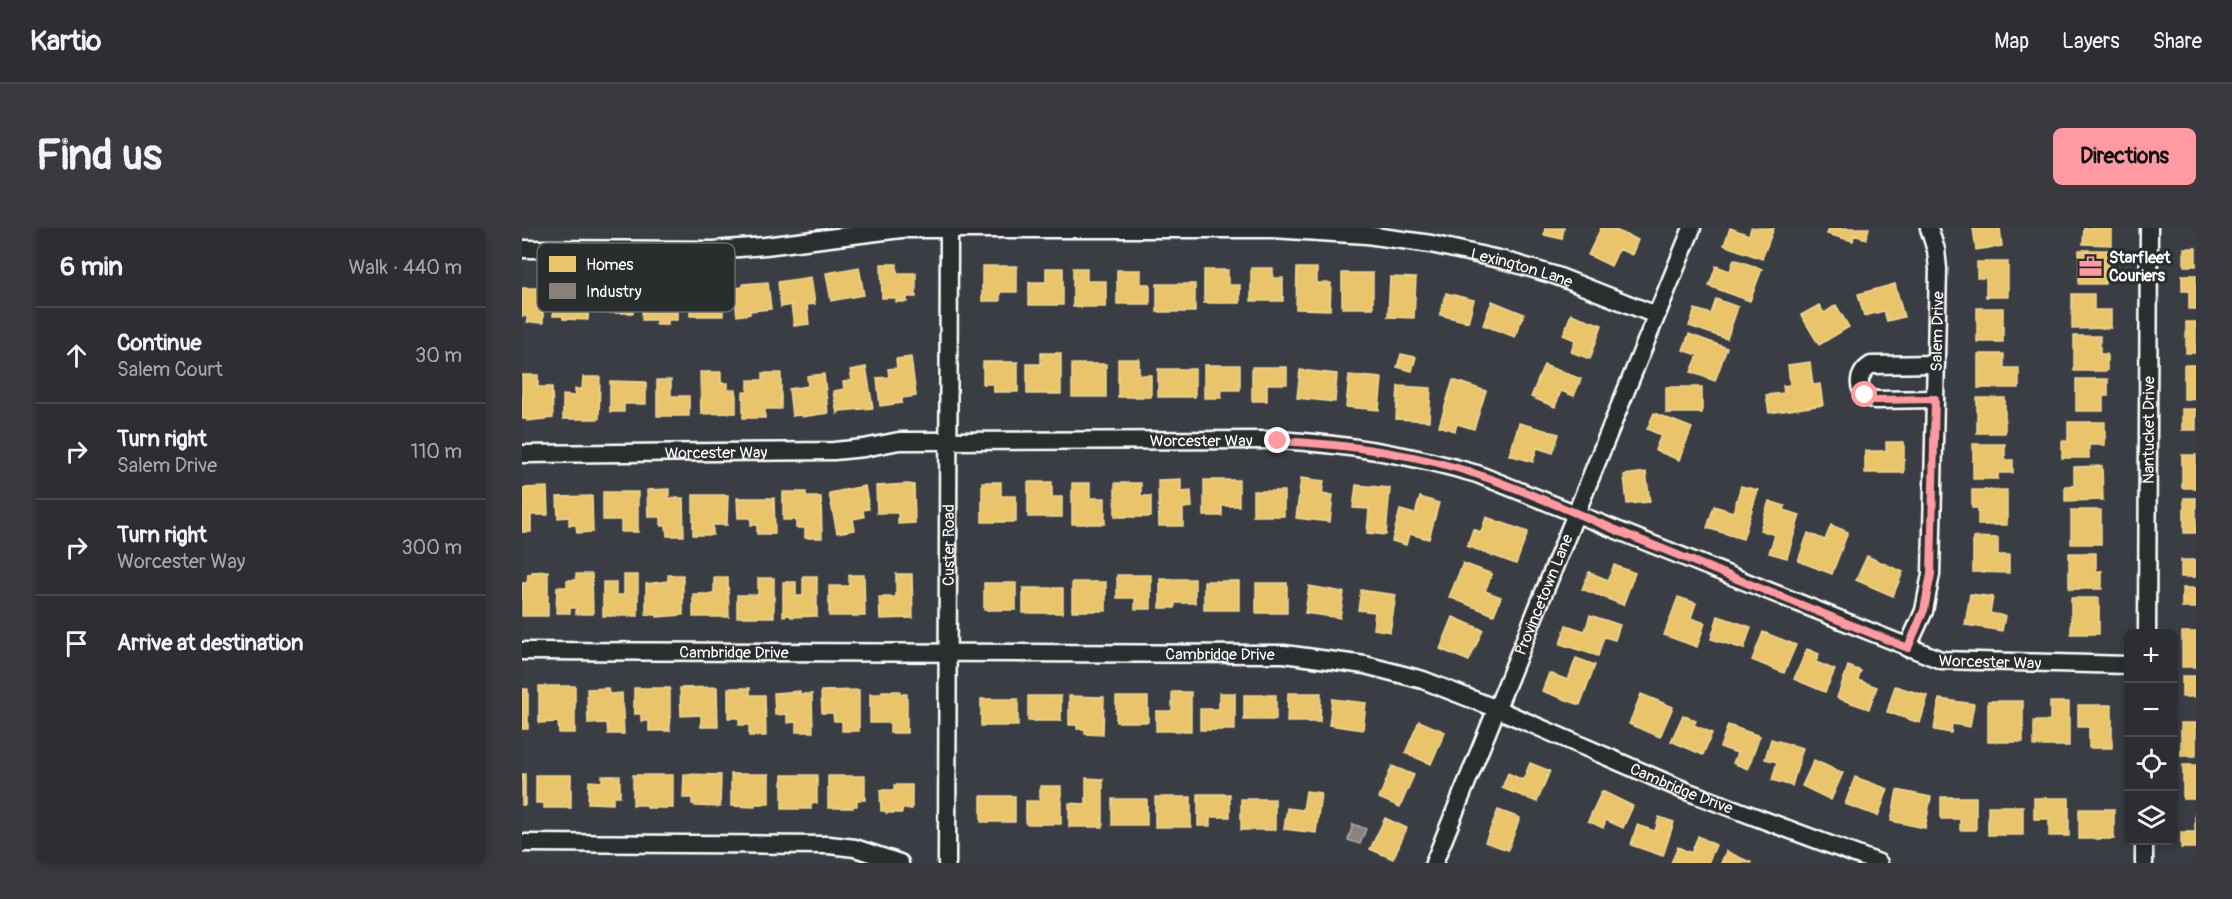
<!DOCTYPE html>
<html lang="en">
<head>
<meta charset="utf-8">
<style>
	:root { --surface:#2c2e33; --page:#383a3f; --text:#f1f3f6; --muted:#a6a8ac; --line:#484a4e; --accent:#ff9aa2 }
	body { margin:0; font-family:Pangolin,sans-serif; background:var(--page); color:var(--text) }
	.controls { position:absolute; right:18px; bottom:18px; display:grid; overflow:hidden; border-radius:9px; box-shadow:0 3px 9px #0003 }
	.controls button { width:54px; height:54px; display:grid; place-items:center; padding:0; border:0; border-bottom:2px solid var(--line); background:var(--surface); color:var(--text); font:30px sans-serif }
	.stop { position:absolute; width:18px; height:18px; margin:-14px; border:4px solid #ff9aa2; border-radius:50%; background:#fff }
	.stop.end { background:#ff9aa2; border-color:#fff; box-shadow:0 2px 6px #0008 }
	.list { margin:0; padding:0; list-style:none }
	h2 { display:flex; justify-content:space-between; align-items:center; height:78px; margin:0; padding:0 24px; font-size:26px }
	h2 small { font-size:20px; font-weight:400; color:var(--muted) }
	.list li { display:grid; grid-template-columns:39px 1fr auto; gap:18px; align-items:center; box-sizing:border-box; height:96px; padding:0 24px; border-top:2px solid var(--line) }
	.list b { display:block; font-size:22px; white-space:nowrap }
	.list p { margin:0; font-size:20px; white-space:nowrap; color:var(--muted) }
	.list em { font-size:20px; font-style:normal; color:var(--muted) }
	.icon { flex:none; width:33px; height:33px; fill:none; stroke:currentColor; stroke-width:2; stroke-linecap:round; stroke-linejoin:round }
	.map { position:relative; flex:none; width:1674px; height:635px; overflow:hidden; border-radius:9px }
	header { display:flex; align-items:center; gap:36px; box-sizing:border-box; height:84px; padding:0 30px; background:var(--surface); border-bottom:2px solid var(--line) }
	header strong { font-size:28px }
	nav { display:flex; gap:33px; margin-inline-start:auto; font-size:21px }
	.intro { display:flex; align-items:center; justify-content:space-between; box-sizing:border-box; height:144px; padding:0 36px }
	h1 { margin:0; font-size:42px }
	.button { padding:15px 27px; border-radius:9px; background:var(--accent); color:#111; font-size:21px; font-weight:700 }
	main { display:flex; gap:36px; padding:0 36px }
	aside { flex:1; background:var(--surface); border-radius:9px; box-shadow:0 3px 9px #0003 }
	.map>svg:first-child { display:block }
	.homes { fill:#e9c46a; stroke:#f0d697; stroke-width:1.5 }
	.industry { fill:#8a817c; stroke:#ada7a3; stroke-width:1.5 }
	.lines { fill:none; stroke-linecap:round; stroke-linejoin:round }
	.minor-casing { stroke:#fff; stroke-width:21 }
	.minor { stroke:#2a2d2e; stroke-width:16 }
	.route { stroke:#ff9aa2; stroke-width:8 }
	.labels { text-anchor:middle; stroke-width:6; stroke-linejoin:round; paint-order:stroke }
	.poi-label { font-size:16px; font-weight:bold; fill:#fff; stroke:#2a2d2e; text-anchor:start }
	.street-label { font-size:16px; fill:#fff; stroke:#2a2d2e }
	.key { fill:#2a2d2e; stroke:#6a6c6d; stroke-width:1.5 }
	.key-label { font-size:16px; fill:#fff }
</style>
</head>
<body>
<header>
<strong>Kartio</strong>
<nav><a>Map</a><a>Layers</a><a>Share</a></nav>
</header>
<div class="intro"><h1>Find us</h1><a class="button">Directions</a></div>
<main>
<aside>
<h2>6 min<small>Walk · 440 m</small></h2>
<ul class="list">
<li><svg class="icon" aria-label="ahead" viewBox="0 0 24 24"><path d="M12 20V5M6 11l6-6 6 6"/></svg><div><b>Continue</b><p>Salem Court</p></div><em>30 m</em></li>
<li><svg class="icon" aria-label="right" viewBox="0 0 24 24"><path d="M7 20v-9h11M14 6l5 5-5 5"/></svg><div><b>Turn right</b><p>Salem Drive</p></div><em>110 m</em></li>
<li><svg class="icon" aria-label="right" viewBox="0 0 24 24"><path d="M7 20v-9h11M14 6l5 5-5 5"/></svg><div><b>Turn right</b><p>Worcester Way</p></div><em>300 m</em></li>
<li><svg class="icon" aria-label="arrive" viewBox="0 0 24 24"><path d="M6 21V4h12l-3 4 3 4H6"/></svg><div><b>Arrive at destination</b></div></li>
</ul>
</aside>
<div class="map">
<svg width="1674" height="635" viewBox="0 0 1674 635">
	<rect width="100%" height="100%" fill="#3a3e44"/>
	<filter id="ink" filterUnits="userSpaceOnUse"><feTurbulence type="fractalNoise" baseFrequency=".0167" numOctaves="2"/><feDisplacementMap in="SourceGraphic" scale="12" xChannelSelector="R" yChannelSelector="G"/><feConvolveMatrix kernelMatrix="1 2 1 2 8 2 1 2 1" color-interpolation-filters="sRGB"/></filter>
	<g filter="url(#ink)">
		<path class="homes" d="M1023,0H1042L1040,11L1022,7Z
			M1079,0H1089L1116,12L1110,27L1097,21L1089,38L1066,27Z
			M1208,0L1227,7L1229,0H1252L1240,31L1202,17Z
			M1307,0H1347L1344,11L1332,7L1331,13L1305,6Z
			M1451,0H1478L1480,18L1454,22Z
			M1562,0H1590V17L1561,16Z
			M1662,20H1674V38H1662Z
			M1557,22H1589V39H1583V56H1557Z
			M1212,31L1240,41L1228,73L1187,58L1194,38L1208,43Z
			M1455,34H1486V69H1464V50H1455Z
			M359,36H375V45H394V69H385V74H374V70H360Z
			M460,38H495V64H478V73H460Z
			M337,39L342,67L309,73L304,45Z
			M524,40H541V77H507V54H524Z
			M551,40H565V53H584V79H551Z
			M729,40H751V50H761V73H729Z
			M775,40H795V55H809L808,82L774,81Z
			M595,42H619V56H628V76H595Z
			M682,42H706V57H718V75H682Z
			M820,45H851V80H820Z
			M1660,47H1674V81H1667V63H1660Z
			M289,49L293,76L285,77L287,96L272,98L269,77L259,79L256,54Z
			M868,49L894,50L892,90L866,89Z
			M246,54L249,81L228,83V86L215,88L212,60L221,59V56Z
			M635,56H673V84H635Z
			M1373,56L1382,89L1365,93L1362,83L1342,88L1336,66Z
			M76,57H111V85H76Z
			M168,58H201V88H168Z
			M121,59H139V68H155V92H146V97H134V92H120Z
			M0,60H21V95L5,94V88H0Z
			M32,62L67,63L66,92L41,91V88H31Z
			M924,65L952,72L946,94L918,87Z
			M1550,66H1572V82H1589V100L1550,101Z
			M1194,71L1216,79L1205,111L1167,98L1173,81L1189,86Z
			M970,73L1002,86L993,109L961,97Z
			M1297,77L1302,85L1314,77L1327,99L1297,117L1279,87Z
			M1455,80H1481V114H1455Z
			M1049,86L1080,97L1068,131L1049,124L1053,112L1041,107Z
			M1664,94H1674V125H1664Z
			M1167,106L1205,120L1193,153L1169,144L1176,127L1161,122Z
			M1552,108H1578V126H1585V143H1552Z
			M519,125H539V166H505V136H519Z
			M879,126L894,129L890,143L875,139Z
			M1456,126H1482V140H1497V160H1456Z
			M389,129L394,168L380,170V175L358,178L355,150L367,149L366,141L375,140L374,131Z
			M596,131H617V147H629V169H596Z
			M461,134H496V164H471V156H461Z
			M1288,134L1291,157L1298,156L1301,177L1247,185L1244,167L1262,165L1261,158L1268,157L1266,137Z
			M550,136H584V169H550Z
			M682,137H718V162H699V170H682Z
			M1022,137L1059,151L1052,168L1039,163L1033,179L1009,169Z
			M1662,137H1674V171H1662Z
			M344,139L351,180L318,183L315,186L311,163L322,161L321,154L330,152L328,142Z
			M730,139H765V156H745V173H730Z
			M636,141H673V169H636Z
			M778,142L815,146L813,174L775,170Z
			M178,144H199V155H206V162H214V185L179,186Z
			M241,145H259V181H243V190H221V164H226V152H241Z
			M302,146L306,185L280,189V187L270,188L267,161L286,158L285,148Z
			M0,147H16V159H30L31,190L5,193V191H0Z
			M827,147L860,150L857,182L824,179Z
			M61,149H78L77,191H41V167L53,168V161H60Z
			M1554,151H1586V168H1581V183H1554Z
			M135,152H149V168H167V188H135Z
			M931,152L964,163L952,201L935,196L933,203L917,198Z
			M88,153L124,154V176H102V184H88Z
			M876,158L909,160L907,193L874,191Z
			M1144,159H1180V185H1144Z
			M1455,170H1483V205H1455Z
			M1660,181H1674V202H1660Z
			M1132,185L1170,200L1157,232L1133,222L1139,207L1125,201Z
			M1546,194H1583V217H1567V230H1540V213H1546Z
			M997,195L1037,206L1031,225L1015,220L1011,234L987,227Z
			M1364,214H1382V245H1343V223H1364Z
			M1451,216H1483V232H1491V245H1476V251H1451Z
			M1660,227H1674V260H1660Z
			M1580,238L1581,272L1543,273V258H1552V239Z
			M1124,244L1128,274L1105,276L1102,247Z
			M779,250L802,253L800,266L811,267L808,294L774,290Z
			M659,251V264L669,263L670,279L661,280V298H637L636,252Z
			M682,252H717V278H700V288H682Z
			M460,254H479V268H494V294H460Z
			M506,254H530V269H540V289H506Z
			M550,255H568V270H583V296H550Z
			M593,255H619V268H629V289H593Z
			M386,256L392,257L393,295L376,296V285H355L354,258Z
			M834,257L868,260L864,307L845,305L847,281L831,280Z
			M343,258L347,281L341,282L342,289L331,291L333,302L315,305L307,265Z
			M1219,258L1236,262L1221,311L1185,300L1192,278L1211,284Z
			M25,259L26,287H9V304H0V260Z
			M147,261V270H161L162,308H145L144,298H139V289H126L125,262Z
			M1450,262H1485V297H1456V280H1450Z
			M731,263H762V288H731Z
			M81,264H116V304H99V292H81Z
			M261,264H284V269H299L300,310H283V300H274V292H261Z
			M171,267H206L205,297H191V307H171Z
			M70,268L71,304L55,305L54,297H47V289L36,290L35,269Z
			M898,269L917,275L907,311L887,306L884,317L870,313L878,282L893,286Z
			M215,270H252L253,306H235V297H229V290H216Z
			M1662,270H1674V305H1662Z
			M1247,273L1263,278L1262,282L1278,287L1265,330L1247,325L1253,307L1238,302Z
			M1549,282H1579V316H1549Z
			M964,289L1006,304L994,336L945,318L951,301L959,304Z
			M1309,297L1326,304L1310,346L1276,333L1286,305L1303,312Z
			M1451,309L1476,310V327H1487V345L1451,344Z
			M1547,325H1574V343H1580V361H1547Z
			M1345,328L1381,344L1371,368L1334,352Z
			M1659,332H1674V349H1659Z
			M941,335L970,346L963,363L979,369L972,387L927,369Z
			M1092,337L1113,345L1101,377L1060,361L1067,344L1086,352Z
			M26,343V388H0V355H5L6,346H10V344Z
			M54,346H70L71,386H54V380H48V385H34L35,359H45V352H54Z
			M374,346H390L391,390L358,391L357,369H374Z
			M102,347H116V388H81V354H94V367H102Z
			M146,347H161V387L135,389V387H124V356L146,353Z
			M327,347H342L343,388H307V358H327Z
			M595,347H629V381H613V370H595Z
			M281,348H295V388L269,389L268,387L261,388V354H274V368H281Z
			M192,349H206L207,389H171V366H192Z
			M236,350H252V389H215V367H236Z
			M638,351H673V375H653V380H638Z
			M682,353H717V382H682Z
			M550,354H584V383H550Z
			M462,355H494V382H462Z
			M734,355H765V385H734Z
			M787,358L822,364L818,390L783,385Z
			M501,360H541V385H501Z
			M1660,360H1674V380H1660Z
			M839,362L874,367L868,404L851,401L853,384L836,382Z
			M1448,366L1471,369L1468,385L1483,388L1480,403L1443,397Z
			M1156,369L1174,375L1169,390L1183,395L1175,419L1142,407Z
			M1549,370H1577V406H1549Z
			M1068,387L1098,397L1093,412L1082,409L1076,428L1038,416L1044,397L1063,403Z
			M1196,388L1229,399L1222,421L1189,411Z
			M931,389L961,402L947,433L918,421Z
			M1241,404L1274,417L1262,445L1230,432Z
			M1660,404H1674V439H1660Z
			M1285,421L1297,426L1294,434L1313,442L1303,464L1272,451Z
			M1054,430L1073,437L1058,477L1020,463L1027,445L1046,452Z
			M1326,438L1339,443L1336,452L1355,459L1347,481L1315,470Z
			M1660,448H1674V469H1660Z
			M17,458H53V505H37L36,494L17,495Z
			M1373,458L1406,468L1398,495L1365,484Z
			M195,459L196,499H179V487L159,488L158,460Z
			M86,460L87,466L100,465L102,506H86L85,495L66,496L65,461Z
			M112,460H148V503H127V493H119V486H112Z
			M206,460H228V467H243L244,508H227V497H217V490H206Z
			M0,461H6V501H0Z
			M337,462V503H320V493H312L311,485H300L299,463Z
			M278,463V466H290L291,504H274V494L265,495V486L253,487L252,465Z
			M360,463H378V466H385V505H368V495H348V466H360Z
			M650,464H669V503H634V483H650Z
			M697,465H713V502H678V481H697Z
			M766,465H799L798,494H765Z
			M1119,466L1151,479L1138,509L1107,496Z
			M722,467H754V492H722Z
			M506,468H539V493H506Z
			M547,468L582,469L581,507L563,506V501H555V497H547Z
			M594,469H626V494H594Z
			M459,471H496V498H459Z
			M810,471L844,475L841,502L807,497Z
			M1417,471L1452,476L1448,499L1430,496L1429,505L1412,502Z
			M1466,473H1501V514H1466Z
			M1528,474H1547V518H1512V493H1528Z
			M1556,477H1590V520H1567V499H1556Z
			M1161,487L1174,493L1172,497L1190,505L1181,527L1149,513Z
			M897,493L923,504L909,536L883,525Z
			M1659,495H1674V528H1659Z
			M1206,497L1238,508L1226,541L1211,535L1215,525L1198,519Z
			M1249,511L1281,520L1270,558L1250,552L1255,534L1243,531Z
			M1292,532L1321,545L1309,572L1280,558Z
			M1008,535L1028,543L1015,574L980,560L986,545L1001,552Z
			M1661,537H1674V571H1661Z
			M870,538L892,547L878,579L857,570Z
			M0,546H3V577H0Z
			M162,546L199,547L198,579L173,578V576H170V570H161Z
			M209,546H247V576H233V579L209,578Z
			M14,547H49V580H22V575H14Z
			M111,547H151V580H125V577H111Z
			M260,547H295V575H289V581H260Z
			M80,548H98V568H91V576L66,575L67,553L80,554Z
			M306,548H343V572H335V578H331V580H306Z
			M1333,549L1366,561L1356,588L1323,576Z
			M564,550L581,551V599H547V575L564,576Z
			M372,557H390V581H380V585H364V583H359L358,562H372Z
			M518,558H539V596H504V573H518Z
			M1375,562L1409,569L1403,600L1369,593Z
			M784,563L799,565L794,605L762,601L765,580L781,582Z
			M1080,563L1111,578L1101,600L1084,592L1081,600L1066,593Z
			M676,566H708V589H688V598H676Z
			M459,568H493V594H459Z
			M633,569H669V599H633Z
			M1419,569H1454V602H1438V591H1419Z
			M1512,570H1547V608H1527V591H1512Z
			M590,571H625V597H590Z
			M719,571H753V602H719Z
			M1466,578H1501V607H1466Z
			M1557,581H1592V611H1557Z
			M976,582L998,590L986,622L963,614Z
			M1673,585L1674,620H1659V604H1673Z
			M1137,589L1152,594L1141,628L1109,617L1115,597L1133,603Z
			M863,590L885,600L871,631L848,621Z
			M1176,608L1194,617L1186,635H1149L1156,619L1169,625Z
			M1204,623L1230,635H1199Z"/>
		<path class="industry" d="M831,596L844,601L838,616L826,612Z"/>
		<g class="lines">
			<defs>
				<g id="minor">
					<path id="s1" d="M0,21L191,22L243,18L379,1H750L845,7L909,16L981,32L1035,48L1134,87"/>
					<path d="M1413,171L1353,172C1334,166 1333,147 1349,137L1414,136"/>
					<path id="s2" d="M0,226L312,223L342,220L377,213L756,212C824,216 890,227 955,246L1419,432L1606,437"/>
					<path id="s3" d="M1625,406L1627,0"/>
					<path id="s4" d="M1385,420L1402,383L1409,346L1416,41L1414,22L1407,0"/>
					<path id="s5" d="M0,423L762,426L843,437L901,452L975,481L1164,563L1357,635"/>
					<path d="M0,615L307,617L333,620L378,635"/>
					<path id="s6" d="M425,635L427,0"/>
					<path id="s7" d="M912,635L1170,0"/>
					<path d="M1622,635V612"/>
				</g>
			</defs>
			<use href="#minor" class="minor-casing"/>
			<use href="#minor" class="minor"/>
		</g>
	</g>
	<g class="lines" filter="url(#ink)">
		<path class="route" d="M756,213C823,216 893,225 957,247C1011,265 1063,290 1116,311C1206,347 1296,384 1386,420L1402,382L1409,346L1413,171L1353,172L1343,167"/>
	</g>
	<defs>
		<symbol id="office-bare" viewBox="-9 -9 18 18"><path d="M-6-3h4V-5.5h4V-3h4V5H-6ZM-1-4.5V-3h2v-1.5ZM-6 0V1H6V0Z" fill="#ff9aa2" stroke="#2a2d2e" stroke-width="2.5" paint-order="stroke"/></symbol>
	</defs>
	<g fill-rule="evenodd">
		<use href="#office-bare" x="1552" y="22" width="33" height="33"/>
	</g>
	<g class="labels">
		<g class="poi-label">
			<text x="1587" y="35">Starfleet<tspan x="1587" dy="18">Couriers</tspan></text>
		</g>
		<g class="street-label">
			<text dy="6" stroke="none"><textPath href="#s1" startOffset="1005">Lexington Lane</textPath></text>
			<text dy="6" stroke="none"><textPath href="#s4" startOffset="321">Salem Drive</textPath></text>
			<text dy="6" stroke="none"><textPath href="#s3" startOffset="204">Nantucket Drive</textPath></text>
			<text dy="6" stroke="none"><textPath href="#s2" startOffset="680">Worcester Way</textPath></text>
			<text dy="6" stroke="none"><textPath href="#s2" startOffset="194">Worcester Way</textPath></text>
			<text dy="6" stroke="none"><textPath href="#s6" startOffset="318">Custer Road</textPath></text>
			<text dy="6" stroke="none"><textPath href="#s7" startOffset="290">Provincetown Lane</textPath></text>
			<text dy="6" stroke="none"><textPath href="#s5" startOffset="212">Cambridge Drive</textPath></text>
			<text dy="6" stroke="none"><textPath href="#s5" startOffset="698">Cambridge Drive</textPath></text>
			<text dy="6" stroke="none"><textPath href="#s2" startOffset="1508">Worcester Way</textPath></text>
			<text dy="6" stroke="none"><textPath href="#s5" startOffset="1184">Cambridge Drive</textPath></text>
		</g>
	</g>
	<rect x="15" y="15" width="198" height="69" rx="9" class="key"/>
	<rect x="27" y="28" width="27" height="16" fill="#e9c46a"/>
	<rect x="27" y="55" width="27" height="16" fill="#8a817c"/>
	<g class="key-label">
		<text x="64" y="42">Homes</text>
		<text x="64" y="69">Industry</text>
	</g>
</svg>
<div class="controls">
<button>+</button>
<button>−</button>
<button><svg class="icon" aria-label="locate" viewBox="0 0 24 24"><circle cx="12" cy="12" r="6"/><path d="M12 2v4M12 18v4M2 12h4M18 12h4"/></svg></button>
<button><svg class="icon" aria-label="layers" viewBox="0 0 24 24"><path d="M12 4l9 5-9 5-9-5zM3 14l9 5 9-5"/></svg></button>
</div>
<div class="stop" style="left:1343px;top:167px"></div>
<div class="stop end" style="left:756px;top:213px"></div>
</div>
</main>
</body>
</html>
